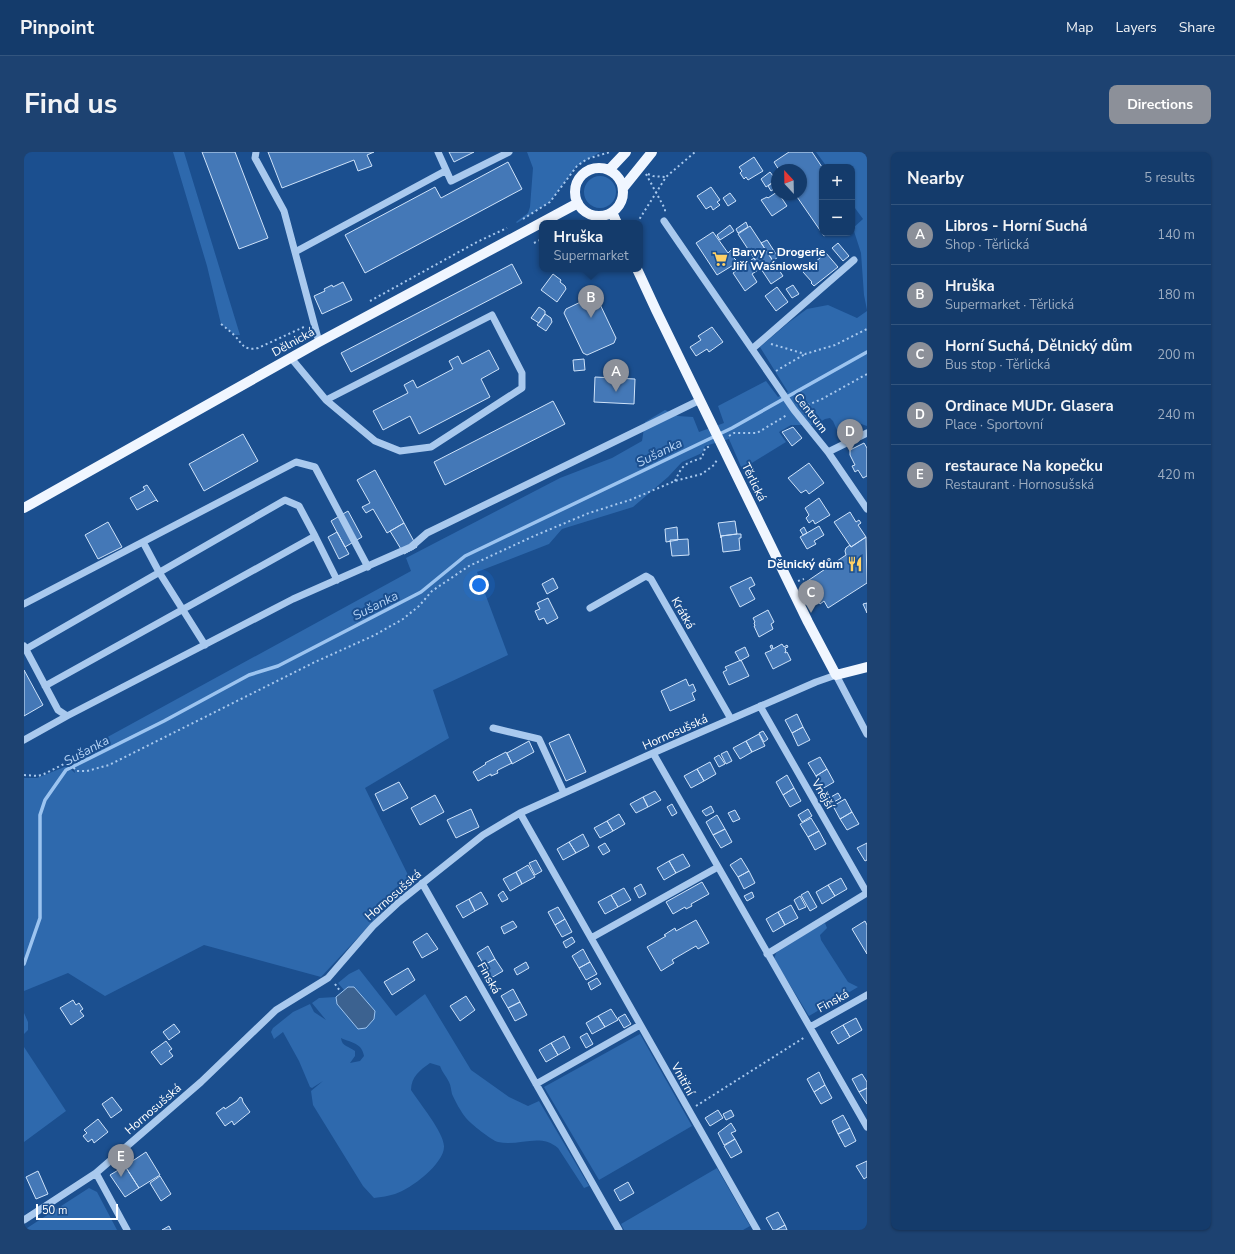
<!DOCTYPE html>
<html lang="en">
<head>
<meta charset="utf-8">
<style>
	:root { --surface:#143b6b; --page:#1d4271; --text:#f1f3f6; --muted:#9dadc1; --line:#33557e; --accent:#8c9099 }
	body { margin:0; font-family:"Nunito Sans",sans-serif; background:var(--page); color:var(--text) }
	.controls { position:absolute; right:12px; top:12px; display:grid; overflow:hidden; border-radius:8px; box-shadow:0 1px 3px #0004 }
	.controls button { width:36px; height:36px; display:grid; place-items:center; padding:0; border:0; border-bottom:1px solid var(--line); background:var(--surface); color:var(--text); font:20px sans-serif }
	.compass { position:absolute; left:747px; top:12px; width:36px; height:36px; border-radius:50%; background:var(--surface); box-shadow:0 1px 3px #0004; rotate:338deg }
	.scale { position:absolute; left:12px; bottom:10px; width:82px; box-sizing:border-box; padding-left:4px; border:2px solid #fff; border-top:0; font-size:11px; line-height:14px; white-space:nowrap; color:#fff; -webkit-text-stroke:3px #1b4f8f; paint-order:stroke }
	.you { position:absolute; left:455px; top:433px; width:14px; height:14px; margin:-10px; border:3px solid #fff; border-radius:50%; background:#1a73e8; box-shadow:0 0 0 6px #1a73e833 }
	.badge { display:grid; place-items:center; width:26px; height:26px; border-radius:50%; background:var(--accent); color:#fff; font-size:13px; font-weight:700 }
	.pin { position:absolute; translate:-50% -33px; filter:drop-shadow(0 1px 2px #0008) }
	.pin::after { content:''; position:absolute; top:21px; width:14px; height:12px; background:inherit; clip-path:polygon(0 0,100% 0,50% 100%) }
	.popup { position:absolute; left:515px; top:68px; width:104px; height:52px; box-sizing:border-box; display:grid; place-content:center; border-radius:8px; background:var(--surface); filter:drop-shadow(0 1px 3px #0005); font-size:13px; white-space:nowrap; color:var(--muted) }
	.popup b { font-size:15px; color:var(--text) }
	.popup::after { content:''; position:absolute; left:50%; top:100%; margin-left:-8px; border:8px solid transparent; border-top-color:var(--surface) }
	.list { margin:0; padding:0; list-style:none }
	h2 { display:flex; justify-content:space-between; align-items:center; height:52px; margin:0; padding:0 16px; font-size:17px }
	h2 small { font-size:13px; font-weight:400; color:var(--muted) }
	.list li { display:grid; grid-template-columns:26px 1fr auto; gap:12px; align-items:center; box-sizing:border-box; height:60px; padding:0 16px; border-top:1px solid var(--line) }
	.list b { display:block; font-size:15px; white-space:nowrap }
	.list p { margin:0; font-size:13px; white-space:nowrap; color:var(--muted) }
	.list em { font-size:13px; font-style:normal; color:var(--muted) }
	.map { position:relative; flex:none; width:843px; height:1078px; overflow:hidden; border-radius:8px }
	header { display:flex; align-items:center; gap:24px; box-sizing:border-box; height:56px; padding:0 20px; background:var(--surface); border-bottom:1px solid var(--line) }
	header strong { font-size:19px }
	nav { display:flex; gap:22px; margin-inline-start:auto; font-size:14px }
	.intro { display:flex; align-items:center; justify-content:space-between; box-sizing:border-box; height:96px; padding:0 24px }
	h1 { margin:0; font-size:28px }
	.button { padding:10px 18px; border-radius:8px; background:var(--accent); color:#fff; font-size:14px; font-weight:700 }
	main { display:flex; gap:24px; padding:0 24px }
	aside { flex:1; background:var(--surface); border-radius:8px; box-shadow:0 1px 3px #0004 }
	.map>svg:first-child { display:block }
	.green { fill:#2e69ad; fill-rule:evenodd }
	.water { fill:#3c6290; stroke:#9cc4f0 }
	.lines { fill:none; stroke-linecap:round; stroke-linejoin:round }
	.stream { stroke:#9cc4f0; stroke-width:3.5 }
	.building { fill:#4478b7; stroke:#cfe3fa }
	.path { stroke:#a9c9ee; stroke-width:2; stroke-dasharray:2 3; stroke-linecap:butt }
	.minor { stroke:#a9c9ee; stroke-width:7 }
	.major { stroke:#f0f6ff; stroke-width:10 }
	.labels { text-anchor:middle; stroke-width:4; stroke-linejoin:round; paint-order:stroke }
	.poi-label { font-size:12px; font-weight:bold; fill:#fff; stroke:#1b4f8f; text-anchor:start }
	.street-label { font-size:12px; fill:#fff; stroke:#1b4f8f }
	.water-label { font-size:13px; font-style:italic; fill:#b5d3f5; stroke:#1b4f8f }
</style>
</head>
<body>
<header>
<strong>Pinpoint</strong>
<nav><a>Map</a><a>Layers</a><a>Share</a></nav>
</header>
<div class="intro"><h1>Find us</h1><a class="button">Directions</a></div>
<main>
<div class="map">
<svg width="843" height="1078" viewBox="0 0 843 1078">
	<rect width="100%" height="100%" fill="#1b4f8f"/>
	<path class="green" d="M149,0H160L216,183H211L197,172L183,114Z
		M503,0H576L553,14L526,50L493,71L492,70L504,61L506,55L509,16Z
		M792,0H843V158L840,143L837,101L829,76L839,67L828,52V15H803Z
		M560 40a16 16 0 1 1 32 0a16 16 0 1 1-32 0Z
		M804,153L833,166L843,159V274L837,272L832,277L831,280L817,287L809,269L806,266L801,267L791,273H767L755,280L762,290L718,317L705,287L681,294L678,301L658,310L644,325L609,355L538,377L525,392L453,420L484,503L409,538L425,586L341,636L387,729L297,825L180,793L81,844L44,821L0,839V626H13L43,614L51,621L47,605L387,419L382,406L536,326L588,306L618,289L621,270L641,258L654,264L669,265L675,280L700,271L694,254L742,229L754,245L764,240L736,195L764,171L783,157Z
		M801,771L803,776L796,783L797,788L824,830L834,835L785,864L750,807L752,801L760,794Z
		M335,817L372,864L401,842L447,918L485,945L504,954L515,949L565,1034L560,1036L534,996C516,980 495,995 474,990C467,988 447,972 442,966C437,960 431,949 428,942C427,938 427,934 425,930C422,924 418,920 416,914L406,911C396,918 387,925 387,938C396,952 419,979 420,994C421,1011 387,1037 371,1042C365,1044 357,1045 350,1046L339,1034L289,953L287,939L299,929L288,936L286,935L275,909L259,880L250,887L247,880L249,876L269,860L286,852L290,860L302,868L288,851L295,846L312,845L313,852L351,859L330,835H324L320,838L314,831L325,822ZM317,886C328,891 338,891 340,904L336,909L326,911L331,904V899C325,894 318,895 317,886Z
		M0,861L4,870V878L0,882Z
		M616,882L668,974L575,1028L520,935Z
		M0,895L42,959L0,990Z
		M693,1016L726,1074L719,1078H600L597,1072Z
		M65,1036L73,1040L93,1078H0Z"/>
	<path class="water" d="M324,835H330L351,859L350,867L342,876L334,877L313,852L312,845Z"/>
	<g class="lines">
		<path class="stream" d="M0,812L16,766V663L21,648L42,618L140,569L225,523L254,514L397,440L441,404L708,276L843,200"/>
	</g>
	<path class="building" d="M178,0H211L244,86L215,97Z
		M244,0H350L343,3L348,14L334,19L330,8L258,36Z
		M425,0H450L430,10Z
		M765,0H788L798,15V81H804L800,84L771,42H777V18H755L750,10Z
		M730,5L739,19L724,28L722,25L720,27L716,21L718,19L715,15Z
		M484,10L498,37L341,121L321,83L411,35L417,46Z
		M746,20L752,28L742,35L737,27Z
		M751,29L753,32V35L747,39L744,34Z
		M687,35L696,48L693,50L696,53L689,58L687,54L682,57L673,44Z
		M753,40V42H755L763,54L748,64L737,48L743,45L744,46Z
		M706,41L712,49L704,54L699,46Z
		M722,70L724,75L714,81L712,77Z
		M706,73L710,79L696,88L693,83Z
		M726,74L759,124L747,132L714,82Z
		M689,80L704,101L707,98L711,104L709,105L712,108L710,110L711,112L693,123L672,91Z
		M743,88L754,105L749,109L737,91Z
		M814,91L825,104L819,109L808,96Z
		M802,101L814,115L790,134L787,131L788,130L779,120Z
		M730,106L737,116L728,122L733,130L721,139L709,121Z
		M488,112L498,131L327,220L317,201Z
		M529,122L537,128L536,130L541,134L542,137L533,150L517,138Z
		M319,130L328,148L298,162L290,144L301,139L300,137L308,133L309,135Z
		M769,133L775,142L768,146L762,137Z
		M753,135L764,150L752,159L741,144Z
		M569,144L573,146L592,186L590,191L563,203L559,201L540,161L542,157Z
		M515,155L521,159V162L515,171L507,166Z
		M521,162L527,166L528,170L522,179L513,173Z
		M688,175L699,190L685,200L683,197L672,204L666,195L677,188L674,184Z
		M465,198L475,217L457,227L466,245L395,282L386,264L359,278L349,259L384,241L380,233L389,228L393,236L429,217L425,209L434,204L438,212Z
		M560,207L561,218L550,219L549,208Z
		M571,225L611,227L610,252L570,250Z
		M529,249L541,272L421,333L410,310Z
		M769,275L778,286L768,294L758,280Z
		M219,282L234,309L180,339L165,312Z
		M840,291L843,296V324L839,326L834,318L831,320L828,314L831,313L826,303V298Z
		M785,311L800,331L785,342L782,338L777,341L764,326Z
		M351,318L380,371L363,381L349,357L342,361L338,355L346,351L333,328Z
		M123,333L134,350L132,348L113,358L106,346L121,338L119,335Z
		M795,346L806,363L791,372L789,368L785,371L782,366L785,363L781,356Z
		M324,359L338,385L321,395L307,369Z
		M826,360L832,370L835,368L837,371L834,373L842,385L827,395L810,370Z
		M711,369L713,382L697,384V386L694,371Z
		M84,370L98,395L74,407L61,383Z
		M380,371L393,395L380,402L366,379Z
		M795,374L800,383L790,389L792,392L783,397L776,385Z
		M653,375L654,388L642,390L641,377Z
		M780,375L783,381L779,383L776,378Z
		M313,380L325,402L315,407L304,385Z
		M713,382H717V386H715L716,398L699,400L697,384Z
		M842,385L843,431L804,456L800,449L796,452L782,430L822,403L821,399L822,396L826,393L827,395Z
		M664,387L665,403L648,404L646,388Z
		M727,425L731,433L725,436L731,447L716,455L706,435Z
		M529,426L534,436L523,442L518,432Z
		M524,446L534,466L523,472L520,466L515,468L511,459L516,457L513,451Z
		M843,451V461L839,452Z
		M744,458L750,470L747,472L749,477L735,485L730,474H731L730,471L731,470L729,466Z
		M758,492L760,495L763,493L764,495L761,496L762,499L761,500V501L763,500L767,508L749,517L741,501L748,498L746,494L748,493L749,497Z
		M721,495L725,504L716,509L711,500Z
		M717,508L725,524L705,533L699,520L703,518L701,515Z
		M0,518L19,553L0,564Z
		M662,527L665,534L669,532L672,539L668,541L671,548L646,559L637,539Z
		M773,562L779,575L768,581L761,568Z
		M779,575L786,588L774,594L768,581Z
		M739,579L744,587L740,590L735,581Z
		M545,582L562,620L542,629L525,591Z
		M735,582L741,594L728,600L722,589Z
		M505,589L510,600L488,612L483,601Z
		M722,589L728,600L716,607L709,596Z
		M703,599L708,609L702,612L697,602Z
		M482,600L488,611L474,618L473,619L474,621L467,624V622L454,629L449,620L462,612L461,611Z
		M695,603L701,612L695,615L690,606Z
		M796,605L803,617L792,624L784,611Z
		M686,610L692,622L680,629L673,617Z
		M673,617L680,629L667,636L660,624Z
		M803,617L810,630L798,637L792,624Z
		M763,623L770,636L759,643L752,630Z
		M375,630L384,646L359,659L351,642Z
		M770,636L777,649L766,655L759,643Z
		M631,639L637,648L624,655L619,645Z
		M814,641L817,646L808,651L805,646Z
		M411,643L420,660L396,673L387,656Z
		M619,645L624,655L612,661L606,652Z
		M821,647L828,660L816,667L809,654Z
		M648,652L653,661L648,664L643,655Z
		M687,654L690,660L682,664L678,659Z
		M447,657L455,675L432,686L423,668Z
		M784,657L788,664L778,670L774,663Z
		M711,658L716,667L709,670L704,661Z
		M828,660L835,672L823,678L816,667Z
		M595,662L601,672L589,679L583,669Z
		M693,663L701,677L689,683L682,670Z
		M787,666L795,679L784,685L776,672Z
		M583,669L589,679L576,686L570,676Z
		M701,677L708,690L697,696L689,683Z
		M795,679L802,692L791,698L784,685Z
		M559,682L565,694L552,701L545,690Z
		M545,690L552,701L539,708L533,697Z
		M581,691L586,699L579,703L574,695Z
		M843,691V708L841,709L833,696Z
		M659,702L666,714L652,721L645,709Z
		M717,706L725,719L714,725L706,713Z
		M512,708L518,719L511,723L505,711Z
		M645,709L652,721L640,728L633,716Z
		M504,713L511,725L498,732L492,720Z
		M725,719L731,731L720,737L714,725Z
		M492,720L498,732L486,739L479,727Z
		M817,726L823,737L811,744L804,733Z
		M678,730L685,742L667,752L668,754L662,757L661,755L649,762L642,750Z
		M617,732L622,742L615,746L610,736Z
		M804,733L811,744L798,752L792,740Z
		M600,736L607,748L594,755L587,743Z
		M479,739L484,747L478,750L474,743Z
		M784,739L793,755L786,759L777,743Z
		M457,740L464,752L451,759L445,747Z
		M728,740L730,745L723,749L720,744Z
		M587,743L594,755L581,762L574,750Z
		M776,744L782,755L775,758L770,748Z
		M445,747L451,759L439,766L432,754Z
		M767,753L774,766L761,773L754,760Z
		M534,755L541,767L531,773L524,760Z
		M754,760L761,773L749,780L742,767Z
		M541,767L548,780L538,785L531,773Z
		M672,768L685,791L674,797L672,794L648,808L650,811L637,819L623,795L642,784L640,783L651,776L652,779Z
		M489,769L493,775L480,782L477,775Z
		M841,769L843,773V802L828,777Z
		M403,781L414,797L398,806L389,790Z
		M548,785L551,790L542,796L539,790Z
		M464,794L471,807L460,813L453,801Z
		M559,797L566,810L555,816L548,804Z
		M471,807L479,819L467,826L460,813Z
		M502,810L505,816L493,823L490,817Z
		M566,810L573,822L562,828L555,816Z
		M384,816L391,828L368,843L360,830Z
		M573,826L577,832L567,838L564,831Z
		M489,837L496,850L484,856L477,844Z
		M442,844L451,858L436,869L426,854Z
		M49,848L52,853L55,851L59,857L56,859L60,864L47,873L36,856Z
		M496,850L503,863L491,869L484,856Z
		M587,857L594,868L581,875L574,864Z
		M601,862L607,872L600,876L594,866Z
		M574,864L581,875L568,882L562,871Z
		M832,866L838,878L826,885L819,873Z
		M150,872L156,880L145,888L139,880Z
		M819,873L826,885L814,892L807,880Z
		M563,881L569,892L562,896L556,885Z
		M540,884L546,896L534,903L527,891Z
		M142,889L148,897L145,899L149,904L137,913L127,900Z
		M527,891L534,903L522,910L515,898Z
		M795,920L801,933L790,940L783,927Z
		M838,922L843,930V936L835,940L828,927Z
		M801,933L808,946L797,952L790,940Z
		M843,936V952L835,940Z
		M88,945L98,958L87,966L78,952Z
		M216,945L218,946L219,950L226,960L210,973L208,969L201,974L192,961L200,955L201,957L213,949Z
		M694,958L699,966L686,974L681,966Z
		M707,958L710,964L702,968L699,962Z
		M819,963L826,976L814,982L808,969Z
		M74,967L84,980L70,991L68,987L64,990L59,984L63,981L60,978Z
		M707,971L712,979L707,981L711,987L700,993L694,981Z
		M826,976L832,989L821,995L814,982Z
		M711,987L718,1000L707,1006L700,994Z
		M122,1000L136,1023L115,1036L101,1014Z
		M843,1009V1025L840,1027L832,1014Z
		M101,1014L115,1036L101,1045L86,1023Z
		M14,1019L24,1042L12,1047L2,1025Z
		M136,1024L147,1042L137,1049L126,1031Z
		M604,1030L610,1041L596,1049L590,1038Z
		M754,1060L761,1073L752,1078H749L742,1066Z
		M761,1073L763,1078H752Z
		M145,1074L147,1078H138Z"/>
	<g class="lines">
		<path class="path" d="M622,22L641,57V61
			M624,22L629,24L641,25
			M499,67L526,50L553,14L563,7L586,0
			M613,71L642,25L671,0
			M510,91L518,87
			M346,149L453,90L483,76
			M197,172C202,176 206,179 210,183C219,192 219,199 234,196L282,174
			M747,192L781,202L811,193L843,177
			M752,219L781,202
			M779,255L798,247L843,222
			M705,284L710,281H733L763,263
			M651,329C659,312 660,312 678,306L681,296L687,294
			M774,429L780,427
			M0,623L14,624L20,622L44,610L53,619H63L85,613L291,510L351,483L379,467L395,454L408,439L445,414L510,384L565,361L606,348L651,329L678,322L690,313L693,308
			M311,832L316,839
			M672,954L781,885"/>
		<path class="minor" d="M232,0L231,6L260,59L295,190
			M414,0L427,29L485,0
			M640,69L770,258L804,300L843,357
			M271,100L421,19
			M728,197L830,108
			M267,206L302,248L351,289L376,299L407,295L498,236V221L468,163L302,248
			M804,300L843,281
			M291,384L313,428
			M119,390L135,420L181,493
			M0,452L272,310L291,315L344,415
			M566,456L622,424L627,427L707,567
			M0,494L34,558L43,564L269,447L387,395L403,381L676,248
			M2,497L261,348L275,354L291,384L21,534
			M736,554L843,741L743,802
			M469,576L515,587L540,641
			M0,588L43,564
			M629,601L843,975
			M496,661L733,1078
			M398,731L595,1078
			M567,786L694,715
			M786,875L843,843
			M512,932L616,873
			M72,1021L103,1078
			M0,1068L72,1021L177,930L252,858L304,826L349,774L375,750L459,683L496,661L629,601L792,530L812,523L843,582"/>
		<path class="major" d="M551 40a24 24 0 1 1 48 0a24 24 0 1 1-48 0Z
			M585,18L602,0
			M599,36L628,0
			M588,60L593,71
			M613,117L632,158L784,470L812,523L843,515
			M0,356L295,190L554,51"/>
	</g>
	<defs>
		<symbol id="supermarket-bare" viewBox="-9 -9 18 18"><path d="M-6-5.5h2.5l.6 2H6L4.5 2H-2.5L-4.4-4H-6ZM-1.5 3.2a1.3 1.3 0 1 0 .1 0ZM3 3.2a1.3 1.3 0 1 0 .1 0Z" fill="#ffd166" stroke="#1b4f8f" stroke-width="2.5" paint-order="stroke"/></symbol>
		<symbol id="restaurant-bare" viewBox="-9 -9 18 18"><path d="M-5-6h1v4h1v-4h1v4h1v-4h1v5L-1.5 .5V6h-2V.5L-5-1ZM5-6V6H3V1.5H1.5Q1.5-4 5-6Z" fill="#ffd166" stroke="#1b4f8f" stroke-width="2.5" paint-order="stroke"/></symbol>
	</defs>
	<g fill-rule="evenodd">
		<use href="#supermarket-bare" x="685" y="96" width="22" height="22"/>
		<use href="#restaurant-bare" x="820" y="401" width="22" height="22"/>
	</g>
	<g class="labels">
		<g class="poi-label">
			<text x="708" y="104">Barvy - Drogerie<tspan x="708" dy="14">Jiří Waśniowski</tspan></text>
			<text x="819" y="416" text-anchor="end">Dělnický dům</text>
		</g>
		<g class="street-label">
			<text transform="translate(269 190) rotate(-29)" y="4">Dělnická</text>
			<text transform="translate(787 261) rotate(52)" y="4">Centrum</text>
			<text transform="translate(730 330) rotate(64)" y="4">Těrlická</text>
			<text transform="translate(659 461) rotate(60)" y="4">Krátká</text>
			<text transform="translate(651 580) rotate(-24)" y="4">Hornosušská</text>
			<text transform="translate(799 642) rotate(60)" y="4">Vnější</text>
			<text transform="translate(369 743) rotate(-41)" y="4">Hornosušská</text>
			<text transform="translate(465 826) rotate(60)" y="4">Finská</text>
			<text transform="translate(809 849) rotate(-29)" y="4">Finská</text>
			<text transform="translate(659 927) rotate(61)" y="4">Vnitřní</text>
			<text transform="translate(129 957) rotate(-41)" y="4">Hornosušská</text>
		</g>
		<g class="water-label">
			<text transform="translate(635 300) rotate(-26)" y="5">Sušanka</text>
			<text transform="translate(351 453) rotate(-27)" y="5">Sušanka</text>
			<text transform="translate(62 598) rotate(-28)" y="5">Sušanka</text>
		</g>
	</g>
</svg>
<div class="controls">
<button>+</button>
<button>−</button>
</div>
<svg class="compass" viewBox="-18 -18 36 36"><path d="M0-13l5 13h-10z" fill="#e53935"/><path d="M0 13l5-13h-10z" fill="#9dadc1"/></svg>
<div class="scale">50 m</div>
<div class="you"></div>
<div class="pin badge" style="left:592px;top:240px">A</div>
<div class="pin badge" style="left:567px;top:166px">B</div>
<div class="popup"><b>Hruška</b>Supermarket</div>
<div class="pin badge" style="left:787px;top:461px">C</div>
<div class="pin badge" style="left:826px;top:300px">D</div>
<div class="pin badge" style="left:97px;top:1025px">E</div>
</div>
<aside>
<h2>Nearby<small>5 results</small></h2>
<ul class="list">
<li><span class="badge">A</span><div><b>Libros - Horní Suchá</b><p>Shop · Těrlická</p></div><em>140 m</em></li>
<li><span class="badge">B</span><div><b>Hruška</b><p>Supermarket · Těrlická</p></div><em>180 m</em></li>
<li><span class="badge">C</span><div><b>Horní Suchá, Dělnický dům</b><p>Bus stop · Těrlická</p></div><em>200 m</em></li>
<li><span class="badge">D</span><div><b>Ordinace MUDr. Glasera</b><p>Place · Sportovní</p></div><em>240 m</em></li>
<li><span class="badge">E</span><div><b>restaurace Na kopečku</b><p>Restaurant · Hornosušská</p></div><em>420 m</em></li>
</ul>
</aside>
</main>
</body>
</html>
